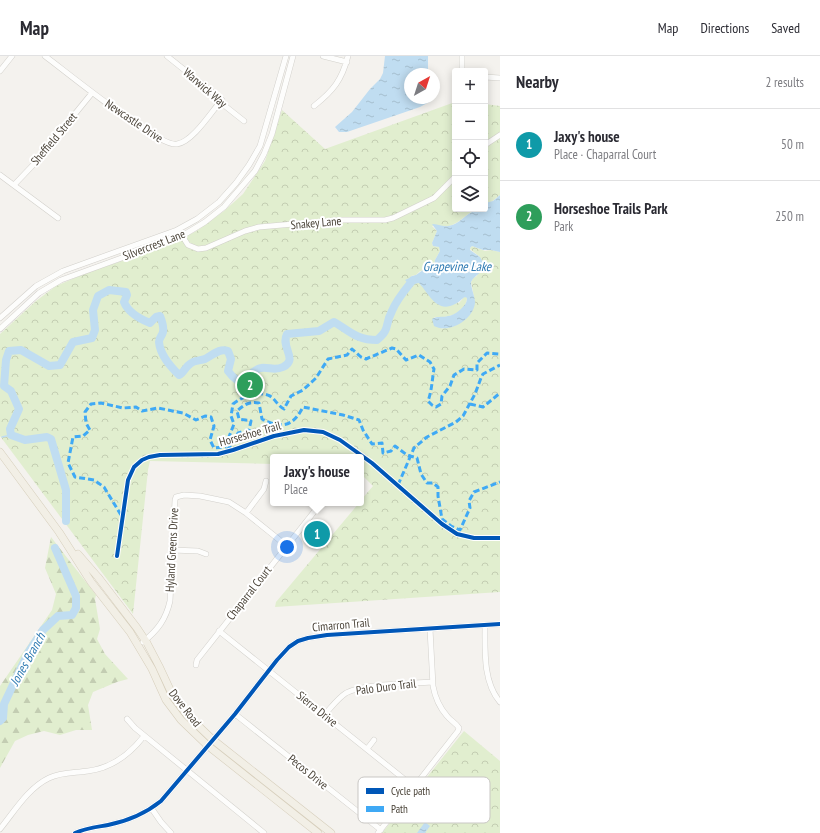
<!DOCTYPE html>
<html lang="en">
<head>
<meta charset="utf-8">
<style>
	:root { --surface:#fff; --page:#f7f7f7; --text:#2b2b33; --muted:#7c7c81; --line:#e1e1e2; --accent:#111827 }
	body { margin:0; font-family:"PT Sans Narrow",sans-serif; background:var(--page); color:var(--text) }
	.controls { position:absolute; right:12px; top:12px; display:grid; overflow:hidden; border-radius:4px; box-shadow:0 2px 10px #0003 }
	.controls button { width:36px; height:36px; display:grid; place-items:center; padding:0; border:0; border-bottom:1px solid var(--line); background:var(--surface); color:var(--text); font:20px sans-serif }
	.compass { position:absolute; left:404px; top:12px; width:36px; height:36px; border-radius:50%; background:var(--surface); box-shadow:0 2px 10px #0003; rotate:39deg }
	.you { position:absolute; left:287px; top:491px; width:14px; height:14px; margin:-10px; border:3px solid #fff; border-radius:50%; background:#1a73e8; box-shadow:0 0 0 6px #1a73e833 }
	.badge { display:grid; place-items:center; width:26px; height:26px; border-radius:50%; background:var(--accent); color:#fff; font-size:13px; font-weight:700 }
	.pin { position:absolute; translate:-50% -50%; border:2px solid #fff; box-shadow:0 1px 4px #0006 }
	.popup { position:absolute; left:270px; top:398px; width:94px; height:52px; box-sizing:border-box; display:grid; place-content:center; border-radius:4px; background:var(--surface); filter:drop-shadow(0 1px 3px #0005); font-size:13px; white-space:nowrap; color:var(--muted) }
	.popup b { font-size:15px; color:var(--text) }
	.popup::after { content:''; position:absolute; left:50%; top:100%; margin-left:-8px; border:8px solid transparent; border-top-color:var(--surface) }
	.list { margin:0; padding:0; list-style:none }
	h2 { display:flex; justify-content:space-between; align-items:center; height:52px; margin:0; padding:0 16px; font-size:17px }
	h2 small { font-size:13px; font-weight:400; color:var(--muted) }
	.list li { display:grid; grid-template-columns:26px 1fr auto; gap:12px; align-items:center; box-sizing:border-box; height:72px; padding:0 16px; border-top:1px solid var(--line) }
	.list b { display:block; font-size:15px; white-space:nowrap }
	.list p { margin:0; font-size:13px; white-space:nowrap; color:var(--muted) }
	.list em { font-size:13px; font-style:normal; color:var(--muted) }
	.icon { flex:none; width:22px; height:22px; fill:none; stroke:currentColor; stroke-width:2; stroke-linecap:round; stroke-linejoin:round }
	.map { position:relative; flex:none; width:500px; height:777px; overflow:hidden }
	header { display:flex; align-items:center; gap:24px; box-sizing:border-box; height:56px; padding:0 20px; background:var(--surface); border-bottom:1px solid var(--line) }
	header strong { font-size:19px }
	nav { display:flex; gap:22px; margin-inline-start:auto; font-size:14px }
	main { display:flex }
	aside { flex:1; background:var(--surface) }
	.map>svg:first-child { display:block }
	.forest { fill:url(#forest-firs) }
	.park { fill:url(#park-crowns) }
	.water { fill:url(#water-ripples) }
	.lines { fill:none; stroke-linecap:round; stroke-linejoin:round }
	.stream { stroke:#c0ddf1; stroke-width:1.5 }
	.river { stroke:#c0ddf1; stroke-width:8 }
	.minor-casing { stroke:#d2d0cb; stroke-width:6 }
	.major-casing { stroke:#d6cebb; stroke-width:8 }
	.minor { stroke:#fdfdfc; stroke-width:5 }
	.major { stroke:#f2efe6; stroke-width:7 }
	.quiet { stroke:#3fa9f5; stroke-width:3; stroke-dasharray:6 3; stroke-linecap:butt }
	.cycleway-casing { stroke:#fff; stroke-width:6 }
	.cycleway { stroke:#0057b8; stroke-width:4 }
	.labels { text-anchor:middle; stroke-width:4; stroke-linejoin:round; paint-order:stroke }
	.street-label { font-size:12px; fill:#4b4439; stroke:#fff }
	.water-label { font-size:13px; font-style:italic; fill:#2e7ab2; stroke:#fff }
	.key { fill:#fff; stroke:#c9c7c4; stroke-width:1 }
	.key-label { font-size:11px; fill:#4b4439 }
</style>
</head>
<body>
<header>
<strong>Map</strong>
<nav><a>Map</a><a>Directions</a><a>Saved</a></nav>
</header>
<main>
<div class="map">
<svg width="500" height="777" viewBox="0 0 500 777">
	<defs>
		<pattern id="forest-firs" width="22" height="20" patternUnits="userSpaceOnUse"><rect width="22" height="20" fill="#e1eecf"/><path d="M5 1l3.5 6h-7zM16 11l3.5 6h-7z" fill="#c3cdb2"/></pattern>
		<pattern id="park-crowns" width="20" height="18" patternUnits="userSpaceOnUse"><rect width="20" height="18" fill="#e1eecf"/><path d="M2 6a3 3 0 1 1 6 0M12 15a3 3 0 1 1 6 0" fill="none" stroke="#c3cdb2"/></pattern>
		<pattern id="water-ripples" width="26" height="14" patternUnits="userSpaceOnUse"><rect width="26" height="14" fill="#c0ddf1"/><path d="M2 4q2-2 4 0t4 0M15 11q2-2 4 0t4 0" fill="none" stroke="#a6bfcf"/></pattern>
	</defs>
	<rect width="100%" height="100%" fill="#f4f2ee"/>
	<path class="forest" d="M51,481L96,539L95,543L100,573L97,583L105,598L128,623L117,626L93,636L88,649L92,674H76L60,679L44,675L28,679L15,685L0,712V630L52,554L56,538L45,512Z"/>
	<path class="park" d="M455,46V153H477C467,157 459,168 449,170C443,171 438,169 432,170L437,175L432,187L433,190L439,191L440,195L435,204L434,213L420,215L416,219L411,220L416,227L418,226L421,229L459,247L465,240L467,242C466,257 447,263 434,261L442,273L474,241L471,226L473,222L477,220L480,201L470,193V192L472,190L485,195L491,194L500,196V536L275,551L276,546L359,447H361V444L373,430L361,418V401H273V408L150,405L148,414L133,558L0,380V278L36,245L56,230L84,218L176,186L198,174L224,155L243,138L265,105L282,54L325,93Z
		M485,48L500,50V139C494,143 493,147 485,147Z
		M464,675L500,705V777H382Z"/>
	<path class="water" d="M385,0H428V18H410V42H432L431,45L420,51L347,76H339L335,71L352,56L370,33L380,23L383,17Z
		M500,139V196L491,194H483L472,190L470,192V194L480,201L484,208C483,218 475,218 471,226C471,233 475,240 475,247C473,264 449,278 434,270L432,263C439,258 448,265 461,253C464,250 467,247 467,242L465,241C461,243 460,246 455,248C436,258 429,237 418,226L411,230L405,224L416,219L423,214L434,212L435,204L440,195L439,191L433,190L432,187L437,175L432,168C437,168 443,171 448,170C463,168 466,153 485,153V147L493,145Z
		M425,766L430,770L425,777H417Z"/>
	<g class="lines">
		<path class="stream" d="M2,381L11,379"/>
		<path class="river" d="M66,465V434L51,383L47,381L25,384L11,379L10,373L19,353L11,335L4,330L6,304L9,295L21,294L49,310L60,309L73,286L92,282L95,274L93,254L98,240L109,234L126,236L127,239L124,246C128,256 140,263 150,267L156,261L160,260C162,265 164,271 163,276C162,280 159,282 159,286C160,299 170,310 179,319C184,317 185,311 190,308C194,304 200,305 205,303C213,299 219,292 228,295L231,303L228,315C233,322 239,328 248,327L251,322L253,316C255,315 258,312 261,312C269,311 275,315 283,311C299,303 280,292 287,278L319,275L334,266C350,275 356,284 377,284C391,272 384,270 392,255C397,243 405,234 413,224L418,223
			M0,665L3,662L4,648L28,597L43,574L58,560L72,559L76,552V540L55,492"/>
		<defs>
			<path id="minor" d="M45,0C64,14 159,92 177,88C192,86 210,58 220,46
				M167,0L222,44L220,46L244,65
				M323,0L347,6
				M462,0V15
				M0,15L12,0
				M485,21L500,22
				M314,50C333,35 342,24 348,0
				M485,89L500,79
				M0,119L58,162
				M14,129L34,108L92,37
				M181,178L188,189L198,193L206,192L245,175L259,171L340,164H385L393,162L434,142L455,121
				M0,262L36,230L63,215L177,174L197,163L219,146L236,127L249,109L260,90L286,0
				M0,273L39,237L61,224L182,180L205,166L224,151L255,115L264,98L272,78L293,0
				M246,457L264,433L266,425
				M172,494L198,495L206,498
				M485,569C485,595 483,626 500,646
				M219,575L414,731
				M143,586C158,574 166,563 170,545L175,444L176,441L184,439L200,440L229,446L246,457L287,490
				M196,609L197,604L321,447
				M235,658L381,774
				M324,659C331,652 337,643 346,637C364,627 411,628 432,626
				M127,663L135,672L264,777
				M367,693L374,684
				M152,753L161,766L171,777
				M0,773C14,756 28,732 49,722C61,716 75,717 88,715C112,712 130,698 144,680
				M75,777C86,772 97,771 108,769C128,765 146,757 161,745L235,658L277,604L289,591L298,585L308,582L327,579L500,568
				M378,777L458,675L459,672C456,667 451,665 447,660C440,652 435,641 433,630L430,573"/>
			<path id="major" d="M0,396L59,476L91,526L130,576L152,613L166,644L181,664L207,689L318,777
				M78,498L98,521L137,572L147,587L159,610L173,640L187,659L212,683L331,777"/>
		</defs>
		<use href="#minor" class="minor-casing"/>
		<use href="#major" class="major-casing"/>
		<use href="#minor" class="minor"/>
		<use href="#major" class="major"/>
		<path class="quiet" d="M470,348L483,351L500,337
			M227,394L235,384L238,377L249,374L251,365L239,363L237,355C244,349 249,345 259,347L262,363C281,373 293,371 303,351L343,359L359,364L363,374L372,388L382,387L383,397L391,395L395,390L407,399L417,402L421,418L427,427H433L438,431V440L442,463L451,470L460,474L470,452L469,445L474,436L500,426
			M398,429L414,392L427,381L456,366L463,360L475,338L481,322L483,318L500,309
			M121,459L104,431L94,424L75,421L68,407L73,381L83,380L90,374L86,367L85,356L91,348L101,347L123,352L136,351L142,355L158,352L183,357L196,364L205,360L211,361L214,370L210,384L214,392L225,391L234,368L231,360L233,348C244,340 256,334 270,340C275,343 278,350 284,353L291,340L303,334L316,322L328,303L347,299L352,293L361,301L366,303L392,292L396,293L406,304L419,299L430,306L434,313C432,324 432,334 428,345L432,349L436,351L441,348L442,340L450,330L454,319L464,313L477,314V307L487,297L499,298L500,296"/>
		<defs>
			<path id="cycleway" d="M117,500L128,424L134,411L142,404L149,401L160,399L218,398L233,394L274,380L304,374L323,376L340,384L372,407L442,468L457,478L474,482H500
				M75,777C86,772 97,771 108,769C128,765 146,757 161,745L235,658L277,604L289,591L298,585L308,582L327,579L500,568"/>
		</defs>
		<use href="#cycleway" class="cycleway-casing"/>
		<use href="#cycleway" class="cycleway"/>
	</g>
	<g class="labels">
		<g class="street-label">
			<text transform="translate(205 32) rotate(41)" y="4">Warwick Way</text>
			<text transform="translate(134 65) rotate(34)" y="4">Newcastle Drive</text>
			<text transform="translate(54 83) rotate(-50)" y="4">Sheffield Street</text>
			<text transform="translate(316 167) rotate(-5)" y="4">Snakey Lane</text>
			<text transform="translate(154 189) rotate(-21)" y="4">Silvercrest Lane</text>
			<text transform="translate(250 378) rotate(-16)" y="4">Horseshoe Trail</text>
			<text transform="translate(172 494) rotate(-87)" y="4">Hyland Greens Drive</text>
			<text transform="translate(249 537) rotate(-52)" y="4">Chaparral Court</text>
			<text transform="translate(341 569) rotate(-5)" y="4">Cimarron Trail</text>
			<text transform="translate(386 631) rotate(-7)" y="4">Palo Duro Trail</text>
			<text transform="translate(185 652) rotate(52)" y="4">Dove Road</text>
			<text transform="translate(317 653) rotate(39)" y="4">Sierra Drive</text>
			<text transform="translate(308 716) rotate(39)" y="4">Pecos Drive</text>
		</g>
		<g class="water-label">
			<text x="457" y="215">Grapevine Lake</text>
			<text transform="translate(27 603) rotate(-61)" y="5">Jones Branch</text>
		</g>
	</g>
	<rect x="358" y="721" width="132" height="46" rx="6" class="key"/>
	<rect x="366" y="732" width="18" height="6" fill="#0057b8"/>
	<rect x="366" y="750" width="18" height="6" fill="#3fa9f5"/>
	<g class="key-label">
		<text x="391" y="739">Cycle path</text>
		<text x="391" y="757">Path</text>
	</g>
</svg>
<div class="controls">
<button>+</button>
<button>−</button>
<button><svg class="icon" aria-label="locate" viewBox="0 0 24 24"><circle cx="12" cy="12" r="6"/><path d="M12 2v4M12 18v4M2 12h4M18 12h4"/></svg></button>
<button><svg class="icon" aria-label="layers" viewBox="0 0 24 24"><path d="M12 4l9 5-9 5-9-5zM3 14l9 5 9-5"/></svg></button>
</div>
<svg class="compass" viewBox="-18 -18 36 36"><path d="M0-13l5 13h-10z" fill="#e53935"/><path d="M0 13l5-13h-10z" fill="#7c7c81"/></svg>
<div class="you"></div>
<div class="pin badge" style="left:317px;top:478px;background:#0f9aa8">1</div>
<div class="popup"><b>Jaxy's house</b>Place</div>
<div class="pin badge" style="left:250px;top:329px;background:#2e9e5b">2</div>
</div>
<aside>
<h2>Nearby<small>2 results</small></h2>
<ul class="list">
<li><span class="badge" style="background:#0f9aa8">1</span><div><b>Jaxy's house</b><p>Place · Chaparral Court</p></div><em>50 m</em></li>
<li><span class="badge" style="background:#2e9e5b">2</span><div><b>Horseshoe Trails Park</b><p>Park</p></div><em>250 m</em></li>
</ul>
</aside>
</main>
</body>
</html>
